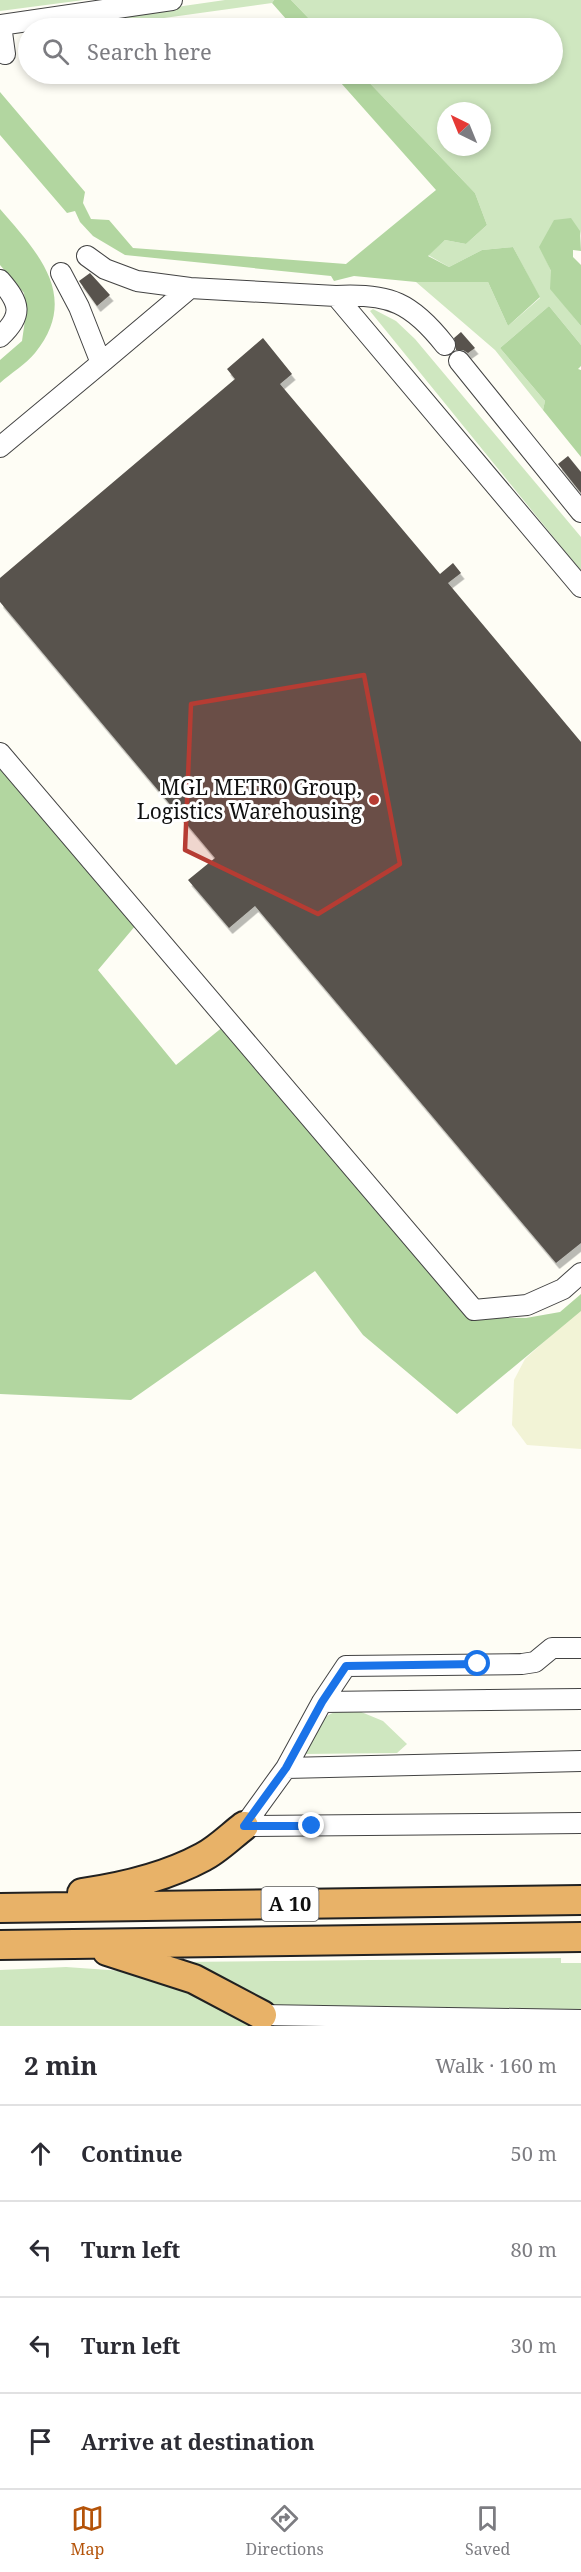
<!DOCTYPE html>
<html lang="en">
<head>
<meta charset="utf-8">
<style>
	:root { --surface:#fff; --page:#f7f7f7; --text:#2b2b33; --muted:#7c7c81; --line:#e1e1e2; --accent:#b45309 }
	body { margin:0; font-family:"Noto Serif",serif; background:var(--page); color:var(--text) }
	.compass { position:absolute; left:437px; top:102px; width:54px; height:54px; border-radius:50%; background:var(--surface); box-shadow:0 3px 9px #0003; rotate:317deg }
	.stop { position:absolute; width:18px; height:18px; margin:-14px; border:4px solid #1a73e8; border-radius:50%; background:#fff }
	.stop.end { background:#1a73e8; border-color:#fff; box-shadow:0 2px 6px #0008 }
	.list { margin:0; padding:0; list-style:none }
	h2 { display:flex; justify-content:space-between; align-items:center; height:78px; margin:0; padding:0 24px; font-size:26px }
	h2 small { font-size:20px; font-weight:400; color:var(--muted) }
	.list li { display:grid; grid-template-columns:39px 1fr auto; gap:18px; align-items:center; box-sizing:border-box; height:96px; padding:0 24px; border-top:2px solid var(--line) }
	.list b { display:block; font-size:22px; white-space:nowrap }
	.list em { font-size:20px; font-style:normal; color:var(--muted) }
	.icon { flex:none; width:33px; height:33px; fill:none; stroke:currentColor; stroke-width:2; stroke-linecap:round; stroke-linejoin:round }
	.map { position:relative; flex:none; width:581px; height:2026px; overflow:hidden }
	.search { position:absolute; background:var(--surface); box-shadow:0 3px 9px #0003; left:18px; right:18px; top:18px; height:66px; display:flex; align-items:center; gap:15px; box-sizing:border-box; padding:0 21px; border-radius:33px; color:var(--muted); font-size:22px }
	.sheet { height:462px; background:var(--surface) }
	nav { display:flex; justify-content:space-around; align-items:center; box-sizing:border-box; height:84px; border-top:2px solid var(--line); background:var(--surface); font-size:16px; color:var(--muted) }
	nav a { display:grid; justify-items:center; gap:3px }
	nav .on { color:var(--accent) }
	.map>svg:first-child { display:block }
	.farmland { fill:#f2f3d6 }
	.green { fill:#cfe7c0; fill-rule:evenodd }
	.forest { fill:#b2d6a0 }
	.building { fill:#58534d; filter:url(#shadow) }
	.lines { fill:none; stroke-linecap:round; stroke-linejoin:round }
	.minor-casing { stroke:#434343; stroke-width:22 }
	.highway-casing { stroke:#212121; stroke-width:32 }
	.minor { stroke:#fff; stroke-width:20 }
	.highway { stroke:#e8b268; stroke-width:28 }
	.route { stroke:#1a73e8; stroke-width:8 }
	.marked { fill:#b63c33; fill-opacity:0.2; stroke:#b63c33; stroke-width:4.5; stroke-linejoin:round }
	.poi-dot { fill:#b63c33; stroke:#fff; stroke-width:2 }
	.labels { text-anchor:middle; stroke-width:6; stroke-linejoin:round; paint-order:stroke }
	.shield { fill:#fff; stroke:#585858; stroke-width:1.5 }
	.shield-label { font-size:20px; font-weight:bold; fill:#101010 }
	.poi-label { font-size:21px; fill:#101010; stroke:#fff; text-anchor:end }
</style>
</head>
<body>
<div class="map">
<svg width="581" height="2026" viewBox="0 0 581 2026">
	<defs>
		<filter id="shadow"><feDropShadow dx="3.5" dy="6" stdDeviation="0" flood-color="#0004"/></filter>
	</defs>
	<rect width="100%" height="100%" fill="#fefdf5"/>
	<path class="farmland" d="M581,1308V1449L527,1445L512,1425L514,1380L525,1359Z"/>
	<path class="green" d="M0,0H84L0,11Z
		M225,0H274L272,3L92,28H90L86,20Z
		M291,0H581V236L580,231H550L540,247L551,271V289L581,326V345L549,306L500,348L545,401L543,410L495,350L416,282H488L508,326L540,298L513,247L482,250L449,267L428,255L445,240L466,244L487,225L475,193L361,74H552V28H318ZM446,111H482V147H446Z
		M373,309L396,321L415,339L581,537V571L370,311Z
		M354,1709L383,1721L407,1744L397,1753L304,1754C319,1724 317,1712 354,1709Z
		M561,1958V1963H581V2013L282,2006L261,2003L181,1962Z
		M66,1967L123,1971L169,1979L265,2026H0V1970Z"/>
	<path class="forest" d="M274,0H291L318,28H294L272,3Z
		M333,74H361L475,193L487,225L466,244L445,240L428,256L449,267L482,250L513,247L540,297L508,326L488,282H416L354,276L334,281L331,276L125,255L93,236L80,222L75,211L67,213L0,135V92L85,192L83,203L91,219L109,220L133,248L346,264L436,190Z
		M0,209C37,252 81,296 35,353C26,364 11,373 0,383V360L22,341L26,313L24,293L0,265Z
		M571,218L580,231L581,251L573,250V257L581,265V326L550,289L551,271L539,247L554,220Z
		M549,306L581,345V366L578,369L581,370V457L543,410L545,401L500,348Z
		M0,763L136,925L98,970L176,1065L224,1026L473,1317L526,1318L560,1312L581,1294V1311L457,1414L363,1335L315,1271L131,1400L0,1394Z"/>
	<path class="building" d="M90,273L110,295L97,306L79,281Z
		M461,332L475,348L468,353L463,350H456L454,338Z
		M263,338L292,374L280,384L440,574L453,563L461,573L448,583L581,742V1243L556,1263L255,906L229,928L188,880L215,858L0,602V578L235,379L227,369Z
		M568,456L581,472V493L558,464Z"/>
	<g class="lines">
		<defs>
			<path id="minor" d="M0,25L172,0
				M1,25L5,54
				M87,256L105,269L137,281L190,288L336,296L581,587
				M0,280C20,303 24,315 0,337
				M336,296C390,293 412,303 445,345
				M459,361L581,512
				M101,363L190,288
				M0,447L101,363L79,307L61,273
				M0,753L474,1310L527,1305L563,1289L581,1273
				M322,1702L581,1699
				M286,1768L322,1702L346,1666L522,1664L535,1662L552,1648H581
				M244,1826L286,1768L581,1761
				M244,1826L581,1823
				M262,2015L581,2020"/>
			<path id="highway" d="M82,1893C123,1887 166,1877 203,1857C217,1850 231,1836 244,1826
				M0,1908L581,1900
				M0,1945L581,1937
				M107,1951L194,1979L262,2015"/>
		</defs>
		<use href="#minor" class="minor-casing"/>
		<use href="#highway" class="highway-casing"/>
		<use href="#minor" class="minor"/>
		<use href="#highway" class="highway"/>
	</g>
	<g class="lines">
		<path class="route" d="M312,1826H244L286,1768L322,1702L346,1666L478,1664"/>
	</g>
	<path class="marked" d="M364,675L400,864L318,914L185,850L191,704Z"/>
	<circle class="poi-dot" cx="374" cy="800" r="6"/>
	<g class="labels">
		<rect class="shield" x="261.5" y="1887" width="57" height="34" rx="4.5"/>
		<g class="shield-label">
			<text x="290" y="1911">A 10</text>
		</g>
		<g class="poi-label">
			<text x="362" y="795">MGL METRO Group,<tspan x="362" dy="24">Logistics Warehousing</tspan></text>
		</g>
	</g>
</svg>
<svg class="compass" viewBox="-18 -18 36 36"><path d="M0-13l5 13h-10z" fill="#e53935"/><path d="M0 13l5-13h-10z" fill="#7c7c81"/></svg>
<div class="stop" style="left:478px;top:1664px"></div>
<div class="stop end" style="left:312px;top:1826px"></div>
<div class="search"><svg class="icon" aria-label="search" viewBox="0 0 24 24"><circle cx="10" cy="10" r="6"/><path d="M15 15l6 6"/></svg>Search here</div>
</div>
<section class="sheet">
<h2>2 min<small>Walk · 160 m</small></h2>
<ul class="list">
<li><svg class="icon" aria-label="ahead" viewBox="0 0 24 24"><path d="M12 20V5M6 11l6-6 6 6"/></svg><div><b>Continue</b></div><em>50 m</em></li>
<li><svg class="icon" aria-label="left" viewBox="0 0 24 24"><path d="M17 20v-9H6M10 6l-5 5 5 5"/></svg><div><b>Turn left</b></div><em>80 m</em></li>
<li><svg class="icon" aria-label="left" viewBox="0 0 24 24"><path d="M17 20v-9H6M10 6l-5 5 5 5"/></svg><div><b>Turn left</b></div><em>30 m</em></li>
<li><svg class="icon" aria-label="arrive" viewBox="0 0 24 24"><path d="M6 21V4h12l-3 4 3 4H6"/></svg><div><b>Arrive at destination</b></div></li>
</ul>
</section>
<nav>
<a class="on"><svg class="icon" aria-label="map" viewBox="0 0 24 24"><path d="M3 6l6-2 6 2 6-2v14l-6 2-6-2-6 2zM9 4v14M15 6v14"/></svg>Map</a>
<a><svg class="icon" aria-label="directions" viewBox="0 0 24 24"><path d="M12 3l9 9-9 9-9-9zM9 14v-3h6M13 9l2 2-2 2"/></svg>Directions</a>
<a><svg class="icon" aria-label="saved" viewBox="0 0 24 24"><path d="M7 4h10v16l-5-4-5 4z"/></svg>Saved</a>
</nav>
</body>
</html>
